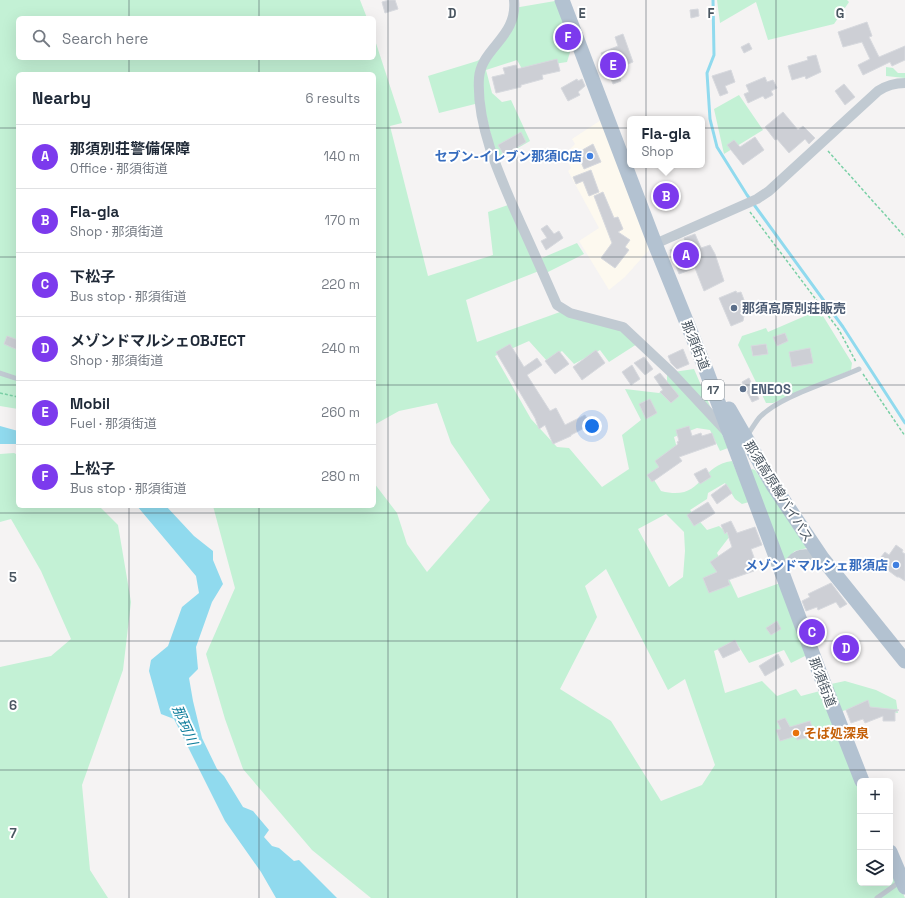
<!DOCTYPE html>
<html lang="en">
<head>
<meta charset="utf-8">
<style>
	:root { --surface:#fff; --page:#f6f6f7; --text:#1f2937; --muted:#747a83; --line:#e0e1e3; --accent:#7c3aed }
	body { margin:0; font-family:"Space Grotesk","Noto Sans JP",sans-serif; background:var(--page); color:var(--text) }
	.controls { position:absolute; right:12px; bottom:12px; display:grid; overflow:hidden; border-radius:6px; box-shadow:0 4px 16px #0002 }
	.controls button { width:36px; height:36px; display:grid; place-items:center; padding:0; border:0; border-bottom:1px solid var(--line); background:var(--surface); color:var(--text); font:20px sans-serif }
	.you { position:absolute; left:592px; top:426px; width:14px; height:14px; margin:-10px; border:3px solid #fff; border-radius:50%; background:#1a73e8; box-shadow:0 0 0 6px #1a73e833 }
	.badge { display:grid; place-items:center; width:26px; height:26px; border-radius:50%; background:var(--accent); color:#fff; font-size:13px; font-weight:700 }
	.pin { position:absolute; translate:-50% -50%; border:2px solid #fff; box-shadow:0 1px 4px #0006 }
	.popup { position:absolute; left:627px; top:116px; width:78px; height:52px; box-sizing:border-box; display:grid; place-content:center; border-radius:6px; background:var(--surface); filter:drop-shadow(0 1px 3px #0005); font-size:13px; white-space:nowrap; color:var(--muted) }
	.popup b { font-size:15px; color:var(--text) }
	.popup::after { content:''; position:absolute; left:50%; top:100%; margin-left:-8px; border:8px solid transparent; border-top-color:var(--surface) }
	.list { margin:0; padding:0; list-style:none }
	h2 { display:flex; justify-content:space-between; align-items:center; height:52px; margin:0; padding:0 16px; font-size:17px }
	h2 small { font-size:13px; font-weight:400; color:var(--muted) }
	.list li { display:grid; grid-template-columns:26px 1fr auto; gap:12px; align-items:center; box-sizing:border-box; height:64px; padding:0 16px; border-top:1px solid var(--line) }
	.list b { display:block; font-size:15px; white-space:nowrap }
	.list p { margin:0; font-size:13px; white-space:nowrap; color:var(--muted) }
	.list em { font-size:13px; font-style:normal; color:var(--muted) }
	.icon { flex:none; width:22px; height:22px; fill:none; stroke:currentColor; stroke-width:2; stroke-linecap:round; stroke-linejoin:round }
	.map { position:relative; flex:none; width:905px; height:898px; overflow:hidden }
	.search { position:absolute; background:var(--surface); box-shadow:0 4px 16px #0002; left:16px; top:16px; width:360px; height:44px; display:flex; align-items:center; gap:10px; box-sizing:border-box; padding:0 14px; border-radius:6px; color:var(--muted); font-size:15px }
	.panel { position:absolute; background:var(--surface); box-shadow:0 4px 16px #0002; left:16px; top:72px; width:360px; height:436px; border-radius:6px }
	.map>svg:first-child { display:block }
	.commercial { fill:#fdf9ef }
	.green { fill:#c3f1d5; fill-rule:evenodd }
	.water { fill:#90daee }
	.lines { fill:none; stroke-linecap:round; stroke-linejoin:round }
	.stream { stroke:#90daee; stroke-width:3 }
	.building { fill:#cdcfd5; stroke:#d7d9de }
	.path { stroke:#7ad0a6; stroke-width:1.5; stroke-dasharray:3 2; stroke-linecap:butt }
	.lane { stroke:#c1cad2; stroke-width:5 }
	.street { stroke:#c1cad2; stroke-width:10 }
	.primary { stroke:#b3c2d1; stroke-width:15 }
	.grid { fill:none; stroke:#4a5661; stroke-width:1; stroke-opacity:0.55 }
	.shop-dot { fill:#3f7fe0; stroke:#fff; stroke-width:1.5 }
	.service-dot { fill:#5c6f8a; stroke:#fff; stroke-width:1.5 }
	.food-dot { fill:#e8710a; stroke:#fff; stroke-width:1.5 }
	.labels { text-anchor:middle; stroke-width:4; stroke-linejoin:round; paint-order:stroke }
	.shield { fill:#fff; stroke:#808990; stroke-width:1 }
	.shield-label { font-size:12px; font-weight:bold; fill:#4a5661 }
	.shop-label { font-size:13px; font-weight:bold; fill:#366cbe; stroke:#fff; text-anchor:end }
	.service-label { font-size:13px; font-weight:bold; fill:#4e5e75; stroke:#fff; text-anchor:start }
	.street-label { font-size:13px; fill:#4a5661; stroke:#fff }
	.food-label { font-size:13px; font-weight:bold; fill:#c56008; stroke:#fff; text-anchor:start }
	.water-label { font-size:14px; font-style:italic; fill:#0c7c9b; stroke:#fff }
	.grid-label { font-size:13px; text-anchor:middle; font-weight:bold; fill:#4a5661; stroke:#fff; stroke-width:4; stroke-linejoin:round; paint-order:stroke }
</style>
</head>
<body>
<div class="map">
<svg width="905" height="898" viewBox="0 0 905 898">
	<rect width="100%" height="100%" fill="#f5f3f3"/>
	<path class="commercial" d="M601,120L649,250L625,277L609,290L579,241L599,228L568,171L571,168L564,155L575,144L572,139Z"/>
	<path class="green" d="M0,0H360L367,18H18V58H374V37L402,123L390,126L428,276L493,255L488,212L508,205L535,261L577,243L584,254L548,272L539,271L466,300L477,342L560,312L622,329L637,344L609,362L600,350L574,364L562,351L547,361L529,341L495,356L531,419L557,447L569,448L602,487L629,469L622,435L641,420L625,389L659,393L667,386V373L694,369L728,448L720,451L710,430L697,428L674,437L677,448L651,475L661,491C703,502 698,466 732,461L749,502L742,504L735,499L725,483L708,493L707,499L690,510L707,530L719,526L730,536L717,553L738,598L780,583L807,655L791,663L784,650L749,663L736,642L714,651L725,693L762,681L777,696L796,689L801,696L820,691L831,684L845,681L876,690L896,700L898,713C875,711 852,702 831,717L860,793V883H890V864L905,898H371L312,850L243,769L225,719L206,654L235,588L213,506H374V483L397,513L407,544L427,572L490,500L451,443L437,403L399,411L374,425V74H18V409L0,406ZM666,514L684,532L685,551L683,577L669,587L638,529ZM606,569L668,690L685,679L715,765L702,785L661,801L611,721L560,689L597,617L585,586Z
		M717,0H847L849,2L834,24L768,40L756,2L720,23Z
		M555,1L564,22L571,49L567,62L522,69L517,60L486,70L492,93L502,102L511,100L530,141L497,160L483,102L439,113L428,76L477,61L489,54L514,8Z
		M886,67L893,68L898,73H905V78L886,76Z
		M739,95L763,130L724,154L714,109Z
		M812,313L823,316L852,363L851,370L773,403H766L738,345L742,336L766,328L768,332Z
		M14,453L18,455V506H99L118,525L131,602L123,670L82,785L90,870L108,898H0V667L51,656L71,639L41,571L11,519L0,522V454Z
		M752,469L755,470L807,548L795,551L784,561L750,471Z"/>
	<path class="water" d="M0,426L18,431V444H0Z
		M137,506H166L194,536L213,551V560L223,584L212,602L196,647L198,669L189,678L193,701L202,738L217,769L224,776L243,807L253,811L269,830L264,837L272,846L279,848L294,861L299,860L337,898H276L261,872L225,821L174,719L161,714L149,671L151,660L168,646L182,607L199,593L196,576Z"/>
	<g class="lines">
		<path class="stream" d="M713,0L714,55L707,73L710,119L717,147L747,195L843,327L905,423"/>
	</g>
	<path class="building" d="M389,0H395L398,9L385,13L382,2Z
		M698,9L699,16L691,18L690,10Z
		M867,22L872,36L869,37L879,57L905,46V60L892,66L890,62L863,75L858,65L870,59L862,42L843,47L838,32Z
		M623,34L633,62L616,69L621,81L613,84L601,53L618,46L615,37Z
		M749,43L752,49L744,53L741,47Z
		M816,55L821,72L806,79L805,76L792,80L788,66L808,60L807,57Z
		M557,59L560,71L542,75L543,79L521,85V87L496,93L492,77L505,74L503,68L516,65L517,69Z
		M731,70L735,82L725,86L728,93L720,96L712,76Z
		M765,77L767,82L773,80L777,88L771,91L773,95L765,99L763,96L748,103L744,94L749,92L746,85Z
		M577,79L578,81L582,79L585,86L578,92L580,95L568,101L561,88Z
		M844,84L855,97L845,105L835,91Z
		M783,112L798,130L803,126L815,138L809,144L805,139L789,153L777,139L775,140L765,127Z
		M521,132L526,142L504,155L498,145Z
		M755,137L764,150L743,165L727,145L734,140L740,147Z
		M593,144L601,162L584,169L577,153Z
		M591,170L599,192L589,196L583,181L576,184L573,177Z
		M666,185L679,201L668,210L654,194Z
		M603,192L614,218L618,217L623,229L618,232L630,240L625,247L629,250L615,268L601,258L612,243L594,196Z
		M547,225L554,234L559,231L563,238L546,250L541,241L547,238L541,229Z
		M695,234L701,248L710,245L715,254L724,281L704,291L695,268L679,274L670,250L686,244L684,238Z
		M736,291L737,293L741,292L746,305L743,321L731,326L719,298Z
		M785,333L788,341L777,346L773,337Z
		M7,336L18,340V350L4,344Z
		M510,344L524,367L537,358L542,365L527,375L550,411L556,408L565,425L585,415L590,425L571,435V436L553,444L545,425L539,429L535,418L496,352Z
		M766,344L768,354L753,356L751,346Z
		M810,348L813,363L792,367L789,352Z
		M683,349L689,364L677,369L671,363L668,356Z
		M596,350L605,363L582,380L573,367Z
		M559,351L569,364L555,374L545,361Z
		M644,357L653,369L645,375L634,363Z
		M632,365L640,379L631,385L622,372Z
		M660,373L679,396L671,403L660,392L663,390L654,377Z
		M749,378L759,399L752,402L742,382Z
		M650,399L657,413L646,419L639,404Z
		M689,426L692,436L701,433L702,436L712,433L716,444L679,457L682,461L652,482L647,475L659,467L655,461L678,444L677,442L679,441L676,430Z
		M706,468L711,477L700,484L694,474Z
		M726,484L732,493L717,504L711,495Z
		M708,502L715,513L694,526L687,515Z
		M731,521L737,533L755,527L762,545L751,549L756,563L752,564L754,571L728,580L730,585L709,593L703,578L717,572L710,562L732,547L727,532L725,534L721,525Z
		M896,545L903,550L902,552L905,554V581L899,577H897L877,562L885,552L889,555Z
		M831,583L847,604L840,608L836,602L818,610L817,607L806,611L802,601L810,597L808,594Z
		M777,621L781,629L771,635L766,628Z
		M850,635L857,655L842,660L835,640Z
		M735,640L740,650L723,658L718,649Z
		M778,654L784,665L765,676L759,666Z
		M868,700L870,707L899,710L895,712V721H883V716L865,723L863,719L851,723L846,710Z
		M785,718L790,727L810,721L815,736L797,740L796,736L780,741L776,730L781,729L777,721Z"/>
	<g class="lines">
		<path class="path" d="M828,151L905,237
			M750,212L839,330L856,362
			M863,374L905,436
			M0,393L18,397"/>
		<path class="lane" d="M0,373L18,379
			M747,436C751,430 755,423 759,418C779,396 831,382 859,369
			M877,898L901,881"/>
		<path class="street" d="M514,0C518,37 481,48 479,78C476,126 501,179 520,222C533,250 545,278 557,305L570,313L623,327L672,373L726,431
			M655,244L757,199L769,191L878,91C887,85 894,83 905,83
			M783,574C792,554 801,550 822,558"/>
		<path class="primary" d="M562,0L655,244L706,370L817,666L862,781
			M729,409L773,485L822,558L905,661
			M890,852L905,887"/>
	</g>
	<path class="grid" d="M129,0V18M259,0V18M388,0V898M517,0V898M646,0V898M776,0V898M129,58V74M259,58V74M0,128H18M374,128H905M0,257H18M374,257H905M0,385H18M374,385H905M129,506V898M259,506V898M0,513H905M0,641H905M0,770H905"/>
	<g class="shop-dot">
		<circle cx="590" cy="156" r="4"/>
		<circle cx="896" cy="565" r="4"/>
	</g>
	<g class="service-dot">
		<circle cx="734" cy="308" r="4"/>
		<circle cx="743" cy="389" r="4"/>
	</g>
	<circle class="food-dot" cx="796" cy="733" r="4"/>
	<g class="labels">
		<rect class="shield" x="702" y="380" width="22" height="20" rx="3"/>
		<g class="shield-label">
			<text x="713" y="394">17</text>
		</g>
		<g class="shop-label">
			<text x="582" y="161">セブン-イレブン那須IC店</text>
			<text x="888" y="570">メゾンドマルシェ那須店</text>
		</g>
		<g class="service-label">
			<text x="742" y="313">那須高原別荘販売</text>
			<text x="751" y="394">ENEOS</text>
		</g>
		<g class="street-label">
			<text transform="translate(696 345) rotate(68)" y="5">那須街道</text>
			<text transform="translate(779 491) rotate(58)" y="5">那須高原線バイパス</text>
			<text transform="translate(823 682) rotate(69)" y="5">那須街道</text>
		</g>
		<g class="food-label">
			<text x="804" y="738">そば処深泉</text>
		</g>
		<g class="water-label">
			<text transform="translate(185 725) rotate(66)" y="5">那珂川</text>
		</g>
	</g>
	<g class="grid-label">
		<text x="452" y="18">D</text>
		<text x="582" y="18">E</text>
		<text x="711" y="18">F</text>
		<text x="840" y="18">G</text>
		<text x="13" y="582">5</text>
		<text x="13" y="710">6</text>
		<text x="13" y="838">7</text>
	</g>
</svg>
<div class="controls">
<button>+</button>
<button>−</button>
<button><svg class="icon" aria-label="layers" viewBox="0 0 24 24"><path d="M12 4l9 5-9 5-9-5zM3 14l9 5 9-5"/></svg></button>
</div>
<div class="you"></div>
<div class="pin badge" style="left:686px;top:255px">A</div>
<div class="pin badge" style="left:666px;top:196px">B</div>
<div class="popup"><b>Fla-gla</b>Shop</div>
<div class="pin badge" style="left:812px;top:632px">C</div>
<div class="pin badge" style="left:846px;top:648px">D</div>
<div class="pin badge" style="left:613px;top:65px">E</div>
<div class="pin badge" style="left:568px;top:37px">F</div>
<div class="search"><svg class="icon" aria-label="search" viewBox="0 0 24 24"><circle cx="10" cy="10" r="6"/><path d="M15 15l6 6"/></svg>Search here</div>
<section class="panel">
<h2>Nearby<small>6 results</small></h2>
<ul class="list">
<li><span class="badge">A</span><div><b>那須別荘警備保障</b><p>Office · 那須街道</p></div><em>140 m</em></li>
<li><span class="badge">B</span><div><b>Fla-gla</b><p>Shop · 那須街道</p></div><em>170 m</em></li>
<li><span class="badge">C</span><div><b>下松子</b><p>Bus stop · 那須街道</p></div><em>220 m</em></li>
<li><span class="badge">D</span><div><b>メゾンドマルシェOBJECT</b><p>Shop · 那須街道</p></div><em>240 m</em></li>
<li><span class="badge">E</span><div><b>Mobil</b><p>Fuel · 那須街道</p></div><em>260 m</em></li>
<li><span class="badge">F</span><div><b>上松子</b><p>Bus stop · 那須街道</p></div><em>280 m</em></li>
</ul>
</section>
</div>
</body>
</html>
